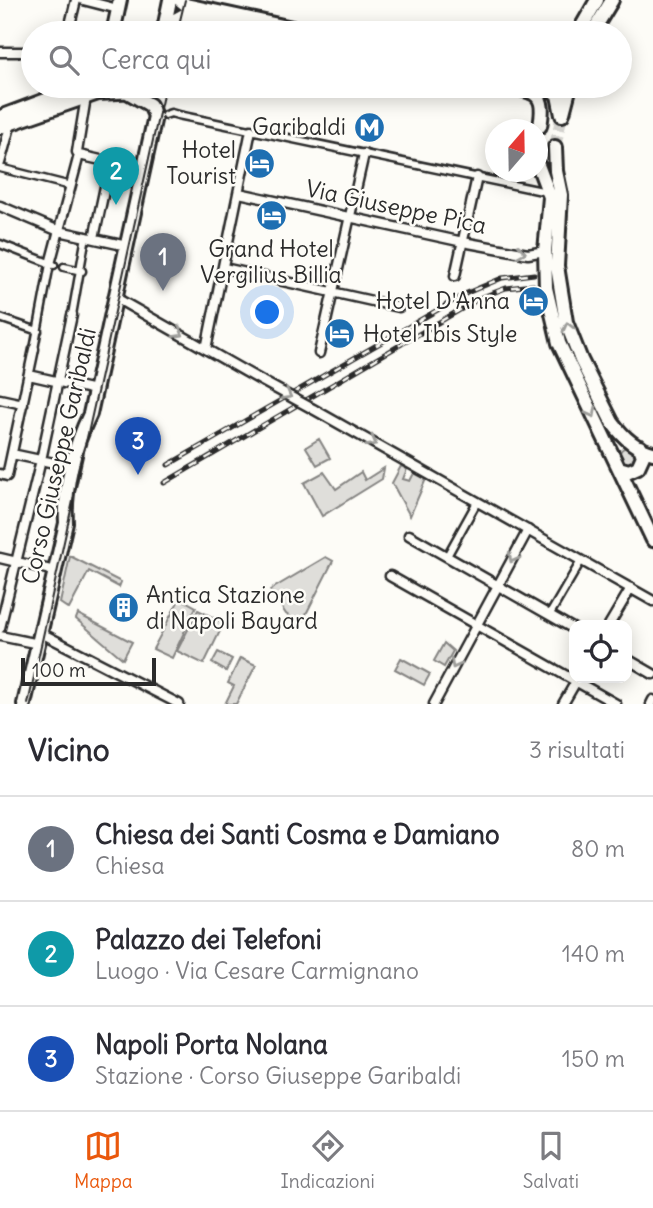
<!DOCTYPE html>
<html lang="it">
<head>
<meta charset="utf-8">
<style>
	:root { --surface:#fff; --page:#f7f7f7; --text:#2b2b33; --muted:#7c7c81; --line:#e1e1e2; --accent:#ea580c }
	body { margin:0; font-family:Delius,sans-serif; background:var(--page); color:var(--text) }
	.controls { position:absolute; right:21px; bottom:21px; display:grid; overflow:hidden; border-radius:14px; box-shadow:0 4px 18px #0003 }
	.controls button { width:63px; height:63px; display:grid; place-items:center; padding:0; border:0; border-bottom:2px solid var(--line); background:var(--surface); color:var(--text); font:35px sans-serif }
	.compass { position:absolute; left:485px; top:119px; width:63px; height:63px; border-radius:50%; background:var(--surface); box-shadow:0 4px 18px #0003; rotate:20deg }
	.scale { position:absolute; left:21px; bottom:18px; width:135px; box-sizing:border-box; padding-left:7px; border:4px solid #2b2b2b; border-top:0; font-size:19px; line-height:24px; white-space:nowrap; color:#2b2b2b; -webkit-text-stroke:5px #fdfcf7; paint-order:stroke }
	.you { position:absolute; left:268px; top:313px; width:24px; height:24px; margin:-18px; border:5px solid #fff; border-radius:50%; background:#1a73e8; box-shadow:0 0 0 10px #1a73e833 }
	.badge { display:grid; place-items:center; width:46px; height:46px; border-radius:50%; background:var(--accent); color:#fff; font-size:23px; font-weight:700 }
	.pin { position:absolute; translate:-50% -58px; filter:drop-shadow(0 2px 4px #0008) }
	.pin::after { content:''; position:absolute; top:37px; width:24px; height:21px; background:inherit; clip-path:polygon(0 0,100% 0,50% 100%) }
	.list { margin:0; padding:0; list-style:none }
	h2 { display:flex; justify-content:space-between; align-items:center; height:91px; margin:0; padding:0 28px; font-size:30px }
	h2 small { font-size:23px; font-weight:400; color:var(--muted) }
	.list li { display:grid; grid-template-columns:46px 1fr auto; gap:21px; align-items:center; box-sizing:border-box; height:105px; padding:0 28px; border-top:2px solid var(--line) }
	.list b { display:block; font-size:26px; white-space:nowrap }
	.list p { margin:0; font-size:23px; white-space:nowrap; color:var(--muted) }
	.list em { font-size:23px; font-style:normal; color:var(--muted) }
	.icon { flex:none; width:38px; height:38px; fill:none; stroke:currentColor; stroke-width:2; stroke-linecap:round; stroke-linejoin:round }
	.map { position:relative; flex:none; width:653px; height:704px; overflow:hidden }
	.search { position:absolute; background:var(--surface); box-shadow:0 4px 18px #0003; left:21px; right:21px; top:21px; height:77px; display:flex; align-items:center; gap:18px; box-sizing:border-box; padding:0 24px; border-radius:38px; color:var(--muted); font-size:26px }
	.sheet { height:406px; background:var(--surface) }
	nav { display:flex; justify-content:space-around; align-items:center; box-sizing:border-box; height:98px; border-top:2px solid var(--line); background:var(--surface); font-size:19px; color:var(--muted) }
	nav a { display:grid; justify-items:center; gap:4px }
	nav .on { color:var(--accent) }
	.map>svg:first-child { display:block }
	.green { fill:#dfdeda; stroke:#858482; stroke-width:2 }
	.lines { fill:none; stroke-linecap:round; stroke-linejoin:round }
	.secondary-tunnel { stroke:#d3d2ce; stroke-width:12; stroke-dasharray:12 6; stroke-linecap:butt }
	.pedestrian-casing { stroke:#2b2b2b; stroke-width:11 }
	.minor-casing { stroke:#2b2b2b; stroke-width:13 }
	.secondary-casing { stroke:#2b2b2b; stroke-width:18 }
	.pedestrian { stroke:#fdfcf7; stroke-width:6 }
	.minor { stroke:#fdfcf7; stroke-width:8 }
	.secondary { stroke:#fdfcf7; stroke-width:12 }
	.tram { stroke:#2b2b2b; stroke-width:2 }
	.rail-casing { stroke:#2b2b2b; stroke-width:5 }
	.rail { stroke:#fdfcf7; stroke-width:2.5; stroke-dasharray:8; stroke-linecap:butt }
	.minor-bridge-casing { stroke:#2b2b2b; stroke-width:13; stroke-linecap:butt }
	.minor-bridge { stroke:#fdfcf7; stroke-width:8 }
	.oneway { stroke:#9e9e9b }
	.labels { text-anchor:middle; stroke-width:5; stroke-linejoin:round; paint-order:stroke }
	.poi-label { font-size:23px; fill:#2b2b2b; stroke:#fdfcf7; text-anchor:end }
	.street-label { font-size:23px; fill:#2b2b2b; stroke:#fdfcf7 }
</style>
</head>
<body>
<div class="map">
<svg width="653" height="704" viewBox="0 0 653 704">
	<rect width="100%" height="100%" fill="#fdfcf7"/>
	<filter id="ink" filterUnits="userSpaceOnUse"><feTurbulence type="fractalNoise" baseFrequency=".0143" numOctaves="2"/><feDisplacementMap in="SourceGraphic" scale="14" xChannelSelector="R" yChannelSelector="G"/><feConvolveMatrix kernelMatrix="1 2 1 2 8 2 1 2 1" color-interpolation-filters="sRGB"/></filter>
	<g filter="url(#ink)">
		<path class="green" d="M319,439L330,458L317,465L306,447Z
			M619 456a9 9 0 1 1 18 0a9 9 0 1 1-18 0Z
			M401,466L407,469L403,479L410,481L414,473L426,479L410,516L392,483Z
			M384,468L382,479L322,516L304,483L324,472L336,489L361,472L365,480Z
			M70,556L121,582L119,587L89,571L69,609L60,603Z
			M326,557L333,561L301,624L286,614L270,590Z
			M180,598L196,607L172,658L153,649Z
			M198,610L224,623L204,664L177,651Z
			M78,614L132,642L123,659L76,619Z
			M444,643L453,651L444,667L434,661Z
			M218,652L232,659L226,671L212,663Z
			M240,658L256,665L236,704H225L234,686L228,683Z
			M401,658L430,674L424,685L395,669Z"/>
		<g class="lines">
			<path class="secondary-tunnel" d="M555,147L561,119"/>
			<defs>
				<path id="pedestrian" d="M165,115L171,113L178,115L547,192
					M0,168L71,186
					M0,244L54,265
					M64,267L82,271
					M72,315L86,236
					M0,318L38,331
					M34,349L50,264
					M447,556L477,502
					M550,614L581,561"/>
				<path id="minor" d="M83,0L118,9
					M68,33L76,0
					M0,52H33
					M79,155L144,170
					M0,163L11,123
					M239,193L463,242L528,254L545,251
					M0,206L59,231L127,246
					M94,238L110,163
					M50,264L79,155L77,152L86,97
					M224,268L399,307
					M455,276L477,177
					M116,298L262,381
					M206,349L251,130
					M319,353L364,154
					M29,375L95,390
					M0,399L23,404
					M313,409L653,601
					M12,454L73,467
					M0,474L7,476L34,349
					M409,535L574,629
					M0,558L55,571
					M390,576L616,704
					M609,625L631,588
					M0,628L41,460L72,315
					M41,633L179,704
					M0,636L39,644
					M627,659L653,674
					M434,704L528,530
					M563,704L578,678
					M651,704L653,700"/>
				<path id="secondary" d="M180,0L186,5L315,33
					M164,29L170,0
					M113,33L120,0
					M168,33L173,21L184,15L269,33
					M578,33L597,0
					M592,33L612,0
					M508,86C537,92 546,94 540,126
					M547,86L558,95L562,115
					M563,113L570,86
					M0,117L83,86
					M0,127L98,93L138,91L148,86
					M555,147L556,171L561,195L557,266L566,322L581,360L612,422C622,436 636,449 653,453
					M538,165L550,197L545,251L546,288L559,343L653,540
					M619,468L629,471L638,467L643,456L640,447
					M24,704L66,523C64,488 74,446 90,414L155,116L150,105L117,86"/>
			</defs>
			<use href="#pedestrian" class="pedestrian-casing"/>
			<use href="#minor" class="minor-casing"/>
			<use href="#secondary" class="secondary-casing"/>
			<use href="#pedestrian" class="pedestrian"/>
			<use href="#minor" class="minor"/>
			<use href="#secondary" class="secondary"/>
			<path class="tram" d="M177,33L185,0
				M28,704L165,86"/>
			<defs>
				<path id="rail" d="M168,465L467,293L502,278L534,274
					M164,483L482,297L506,288L533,285"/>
			</defs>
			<use href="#rail" class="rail-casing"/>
			<use href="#rail" class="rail"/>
			<defs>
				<path id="minor-bridge" d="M262,381L313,409"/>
			</defs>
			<use href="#minor-bridge" class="minor-bridge-casing"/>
			<use href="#minor-bridge" class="minor-bridge"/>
		</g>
		<defs><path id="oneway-chevron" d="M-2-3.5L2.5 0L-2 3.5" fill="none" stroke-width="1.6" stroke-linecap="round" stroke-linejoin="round" transform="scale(1.75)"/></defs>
		<g class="oneway">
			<use href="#oneway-chevron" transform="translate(521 252) rotate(8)"/>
			<use href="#oneway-chevron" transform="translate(568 327) rotate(-104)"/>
			<use href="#oneway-chevron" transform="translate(179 333) rotate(30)"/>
			<use href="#oneway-chevron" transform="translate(287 395) rotate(29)"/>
			<use href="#oneway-chevron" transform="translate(592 413) rotate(62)"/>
			<use href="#oneway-chevron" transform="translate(372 442) rotate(29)"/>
			<use href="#oneway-chevron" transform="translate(513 558) rotate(118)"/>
			<use href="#oneway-chevron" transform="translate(455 664) rotate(118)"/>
		</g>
	</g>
	<defs>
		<symbol id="metro-disc" viewBox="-11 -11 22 22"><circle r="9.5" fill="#1f6fb2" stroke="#fdfcf7"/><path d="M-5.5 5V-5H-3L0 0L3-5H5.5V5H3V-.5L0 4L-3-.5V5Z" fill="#fff"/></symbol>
		<symbol id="hotel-disc" viewBox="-11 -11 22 22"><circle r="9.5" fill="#1f6fb2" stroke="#fdfcf7"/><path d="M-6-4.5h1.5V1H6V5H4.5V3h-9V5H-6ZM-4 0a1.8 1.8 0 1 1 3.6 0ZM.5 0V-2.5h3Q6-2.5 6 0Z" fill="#fff"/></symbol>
		<symbol id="building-disc" viewBox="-11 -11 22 22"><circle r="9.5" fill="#1f6fb2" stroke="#fdfcf7"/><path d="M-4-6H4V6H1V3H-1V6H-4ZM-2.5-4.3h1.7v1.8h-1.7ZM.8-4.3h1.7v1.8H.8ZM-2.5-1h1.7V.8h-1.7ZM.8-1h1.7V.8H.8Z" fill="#fff"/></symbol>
	</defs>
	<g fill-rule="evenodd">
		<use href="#metro-disc" x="352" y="110" width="35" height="35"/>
		<use href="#hotel-disc" x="242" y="146" width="35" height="35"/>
		<use href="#hotel-disc" x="254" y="198" width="35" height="35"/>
		<use href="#hotel-disc" x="516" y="284" width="35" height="35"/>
		<use href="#hotel-disc" x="322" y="316" width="35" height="35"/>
		<use href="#building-disc" x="106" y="590" width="35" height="35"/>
	</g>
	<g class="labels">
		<g class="poi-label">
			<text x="346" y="135">Garibaldi</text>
			<text x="236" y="158">Hotel<tspan x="236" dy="26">Tourist</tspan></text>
			<text x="271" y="257" text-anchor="middle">Grand Hotel<tspan x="271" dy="26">Vergilius Billia</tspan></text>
			<text x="510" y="309">Hotel D'Anna</text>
			<text x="363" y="342" text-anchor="start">Hotel Ibis Style</text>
			<text x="146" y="603" text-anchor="start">Antica Stazione<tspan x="146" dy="26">di Napoli Bayard</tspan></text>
		</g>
		<g class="street-label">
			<text transform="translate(396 207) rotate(12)" y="8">Via Giuseppe Pica</text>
			<text transform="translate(59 456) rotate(-77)" y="8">Corso Giuseppe Garibaldi</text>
		</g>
	</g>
</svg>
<div class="controls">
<button><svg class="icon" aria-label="locate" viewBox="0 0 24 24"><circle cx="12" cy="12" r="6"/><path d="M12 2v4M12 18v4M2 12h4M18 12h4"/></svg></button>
</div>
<svg class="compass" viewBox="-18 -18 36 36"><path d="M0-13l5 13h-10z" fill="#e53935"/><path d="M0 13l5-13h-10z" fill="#7c7c81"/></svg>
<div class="scale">100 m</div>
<div class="you"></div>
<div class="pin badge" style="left:163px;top:291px;background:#6b7280">1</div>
<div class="pin badge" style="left:116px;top:205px;background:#0f9aa8">2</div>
<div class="pin badge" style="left:138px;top:475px;background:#1a4fb4">3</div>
<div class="search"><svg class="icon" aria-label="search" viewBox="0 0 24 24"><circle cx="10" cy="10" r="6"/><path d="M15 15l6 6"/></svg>Cerca qui</div>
</div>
<section class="sheet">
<h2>Vicino<small>3 risultati</small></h2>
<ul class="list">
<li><span class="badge" style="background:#6b7280">1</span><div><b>Chiesa dei Santi Cosma e Damiano</b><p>Chiesa</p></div><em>80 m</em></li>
<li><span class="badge" style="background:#0f9aa8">2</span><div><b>Palazzo dei Telefoni</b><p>Luogo · Via Cesare Carmignano</p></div><em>140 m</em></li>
<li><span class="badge" style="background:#1a4fb4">3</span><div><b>Napoli Porta Nolana</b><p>Stazione · Corso Giuseppe Garibaldi</p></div><em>150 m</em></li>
</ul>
</section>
<nav>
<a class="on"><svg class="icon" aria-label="map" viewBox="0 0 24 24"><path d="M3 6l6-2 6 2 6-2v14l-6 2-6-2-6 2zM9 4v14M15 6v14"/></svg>Mappa</a>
<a><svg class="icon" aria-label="directions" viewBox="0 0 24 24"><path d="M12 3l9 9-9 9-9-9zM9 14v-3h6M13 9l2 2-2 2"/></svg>Indicazioni</a>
<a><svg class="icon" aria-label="saved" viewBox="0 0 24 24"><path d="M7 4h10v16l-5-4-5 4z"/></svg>Salvati</a>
</nav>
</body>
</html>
